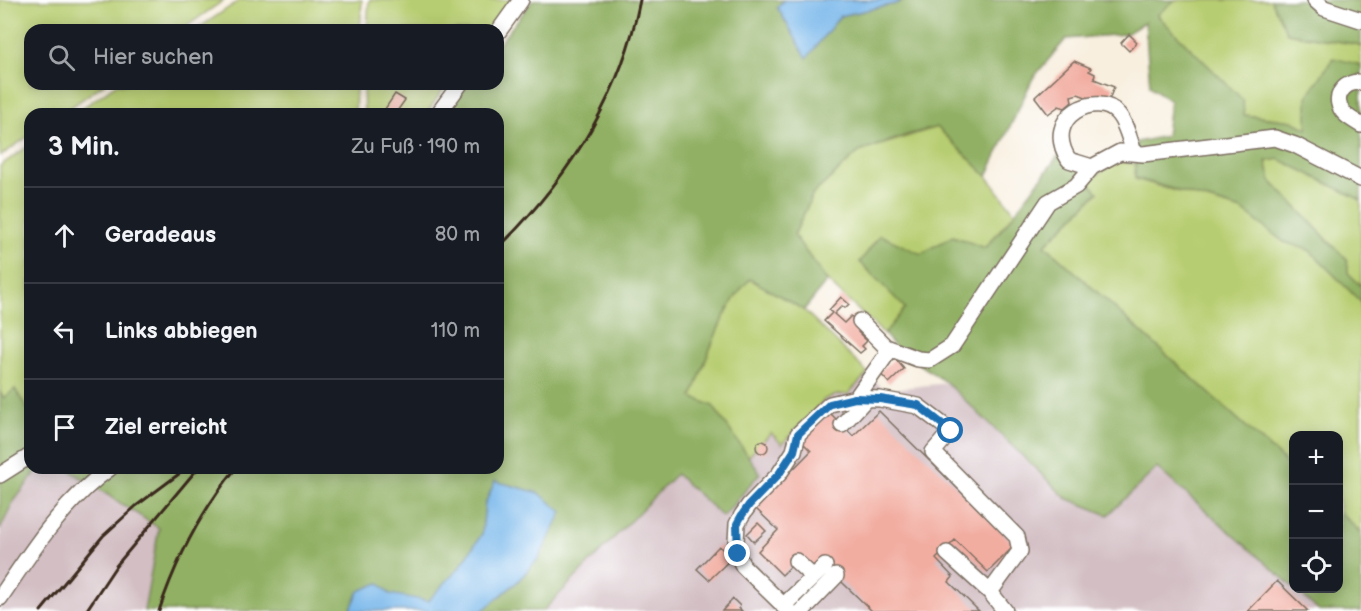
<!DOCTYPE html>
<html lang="de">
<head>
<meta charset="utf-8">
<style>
	:root { --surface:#171b24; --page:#242831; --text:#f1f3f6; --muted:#9ea1a6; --line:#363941 }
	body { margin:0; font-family:"Balsamiq Sans",sans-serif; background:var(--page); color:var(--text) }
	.controls { position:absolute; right:18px; bottom:18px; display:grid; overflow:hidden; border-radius:12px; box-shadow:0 3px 15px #0003 }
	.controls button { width:54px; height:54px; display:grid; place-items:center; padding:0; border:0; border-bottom:2px solid var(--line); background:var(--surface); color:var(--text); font:30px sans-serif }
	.stop { position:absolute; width:18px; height:18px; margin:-14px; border:4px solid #1f6fb2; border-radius:50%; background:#fff }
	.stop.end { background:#1f6fb2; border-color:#fff; box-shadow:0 2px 6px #0008 }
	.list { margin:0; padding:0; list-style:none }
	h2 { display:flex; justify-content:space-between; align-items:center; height:78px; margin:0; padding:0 24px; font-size:26px }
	h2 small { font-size:20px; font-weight:400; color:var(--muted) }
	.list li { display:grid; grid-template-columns:39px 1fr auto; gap:18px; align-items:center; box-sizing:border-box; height:96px; padding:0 24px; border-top:2px solid var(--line) }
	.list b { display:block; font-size:22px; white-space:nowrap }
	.list em { font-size:20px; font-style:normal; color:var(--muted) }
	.icon { flex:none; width:33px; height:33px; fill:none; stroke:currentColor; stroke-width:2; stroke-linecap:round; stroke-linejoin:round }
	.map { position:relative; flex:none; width:1361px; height:611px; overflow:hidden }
	.search { position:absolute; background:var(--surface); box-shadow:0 3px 15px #0003; left:24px; top:24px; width:480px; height:66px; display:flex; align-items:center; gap:15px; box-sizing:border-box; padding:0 21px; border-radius:18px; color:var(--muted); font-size:22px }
	.panel { position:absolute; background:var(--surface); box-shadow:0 3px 15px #0003; left:24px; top:108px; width:480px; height:366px; border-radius:18px }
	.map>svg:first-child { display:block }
	.industrial { fill:#d2bec3 }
	.green { fill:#b7cd71; stroke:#797c48; stroke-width:1.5 }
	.forest { fill:#91b063; stroke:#666d40; stroke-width:1.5 }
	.water { fill:#76b6ea; stroke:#587084; stroke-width:1.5 }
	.building { fill:#f2ada1 }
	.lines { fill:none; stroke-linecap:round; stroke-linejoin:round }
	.minor-casing { stroke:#7d6f62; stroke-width:18 }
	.minor { stroke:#fff; stroke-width:15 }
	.rail { stroke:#3b2a1e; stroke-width:3 }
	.route { stroke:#1f6fb2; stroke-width:8 }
</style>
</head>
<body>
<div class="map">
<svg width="1361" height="611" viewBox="0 0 1361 611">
	<rect width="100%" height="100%" fill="#fff"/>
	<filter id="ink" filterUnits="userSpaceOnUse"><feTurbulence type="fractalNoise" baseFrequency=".0167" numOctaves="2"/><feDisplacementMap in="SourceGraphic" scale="12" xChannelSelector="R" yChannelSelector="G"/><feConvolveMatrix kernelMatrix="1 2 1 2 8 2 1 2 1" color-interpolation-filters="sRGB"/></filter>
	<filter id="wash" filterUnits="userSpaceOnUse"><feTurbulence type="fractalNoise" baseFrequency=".008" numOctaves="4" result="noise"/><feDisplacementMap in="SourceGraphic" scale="24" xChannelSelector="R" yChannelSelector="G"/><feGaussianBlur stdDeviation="1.35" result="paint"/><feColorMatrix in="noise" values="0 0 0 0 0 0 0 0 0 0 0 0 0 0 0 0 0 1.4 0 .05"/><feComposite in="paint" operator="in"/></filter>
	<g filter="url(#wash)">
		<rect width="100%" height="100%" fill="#f8efdf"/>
		<path class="industrial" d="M868,373L884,390L947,383L1066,498L1157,468L1319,611H543L677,474L760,473L748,457L771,433L782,444L825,399Z
			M39,468H66L159,528L144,611H0V530L12,504Z"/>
		<path class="green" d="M0,0H224L181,30H30V84H104L61,114H30V135L0,156Z
			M240,0H362L360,30H196Z
			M369,0H522L494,30H367Z
			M1175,0H1271L1287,33L1361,45V65L1333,59L1308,129L1292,121L1244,115L1157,14Z
			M117,84H356L355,114H74Z
			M363,84H447L426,114H364Z
			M937,127L987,176L1015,213L984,248L953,236L921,254L860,262L906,308L884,334L827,281L794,236L813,194L859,152Z
			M30,145V409L28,411L15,389L4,399L0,392V166Z
			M1279,159L1361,200V286L1348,273L1347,260L1271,181L1266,161Z
			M1118,161L1136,164L1135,179L1242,210L1284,242L1309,249L1361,302V533L1339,511L1338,436H1294L1293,469L1045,245L1098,193L1087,181Z
			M750,278L804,310L868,373L848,394L837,395L825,399L782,444L771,433L748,457L713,406L692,397C707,359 721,307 750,278Z"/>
		<path class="forest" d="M533,0H784L778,7L807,57L840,16L895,4L904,0H1175L1157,15L1243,100L1244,115L1292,121L1307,129V97L1333,58L1361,65V200L1279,159L1266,161L1271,181L1347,260L1348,273L1361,286V302L1309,250L1284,242L1242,210L1135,178L1137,142L1166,136L1170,101L1150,86L1145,22L1126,34L1066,39L1033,78L987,176L937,127L910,134L859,152L813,194L794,235L827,281L804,310L750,279C721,308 707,359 692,397L713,406L760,473L723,517L676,474L543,611H482L517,582L539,558L485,504L482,534L460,567L428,601L359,591L350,611H144L159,528L66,468H498V114H445L468,84H498V45Z
			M1271,0H1361V45L1287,33Z
			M1061,152L1098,192L1045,245L1293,469L1294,588L1157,468L1108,515L1066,498L947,383L896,348L884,334L905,308L860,262L880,235L921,254L953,236L985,248L1007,223Z
			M15,389L28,410L30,409V468H39L12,504L0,530V392L4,398Z
			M1339,511L1361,533V611H1319L1294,588H1338Z"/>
		<path class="water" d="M784,0H904L895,4L840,16L807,58L777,7Z
			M495,481L539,493L562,512L539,558L517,582L482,611H350L359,591L379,583L390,594L428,601L460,567L482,534L485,504Z"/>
		<g id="blocks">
			<path class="building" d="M1129,34L1137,42L1129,51L1121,43Z
				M1074,61L1091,68L1089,71L1095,74L1094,79L1114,87L1107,105L1078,94L1071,96L1072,102L1065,108L1059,106L1048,114L1035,97Z
				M395,94L405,100L395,114H385L383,112Z
				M841,297L849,304L845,308L842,306L834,314L844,323L851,316L863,327L858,332L867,341L862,346L865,349L860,353L824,321L832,313L829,310Z
				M895,358L904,369L889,383L879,372Z
				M879,411L1015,545L988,572L955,540L936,559L953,577L949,582L979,611H872L819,560L812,567L801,556L782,575L758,551L778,530L755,508L811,451L801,441L830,413L853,436Z
				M756 447a6 6 0 1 1 12 0a6 6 0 1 1-12 0Z
				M758,523L766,531L754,542L747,534Z
				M719,546L732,558L709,580L697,569Z
				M1277,581L1308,611H1248Z
				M733,599L740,606L739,608L742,611H722Z"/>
		</g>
	</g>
	<g filter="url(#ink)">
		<use href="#blocks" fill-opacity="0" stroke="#7d6f62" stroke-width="1.5"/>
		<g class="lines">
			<defs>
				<path id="minor" d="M1315,0L1324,8L1361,20
					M498,32L521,0
					M1361,82C1343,81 1330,99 1345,114C1349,118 1356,122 1361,125
					M438,114L460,84
					M1092,167L1069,160C1040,115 1099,90 1118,114C1126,123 1130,141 1134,152
					M886,347L918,359L930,360L952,346L1048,202L1076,186L1092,167L1120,152L1143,154L1275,138L1295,145L1361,179
					M856,398L887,354L886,347L860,321
					M842,425L866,399
					M0,475L30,456
					M796,561L813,577
					M990,592L1005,611
					M0,598C32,550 63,502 110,468
					M783,606L825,566
					M789,611L743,566L737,554L736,541L737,524L742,515L749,505L779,474L794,451L798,434L830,404L856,398L880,399L918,406L951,431L933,452L1017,537L1020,551L990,592L947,553
					M802,611L836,576"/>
			</defs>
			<use href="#minor" class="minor-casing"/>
			<use href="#minor" class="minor"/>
			<path class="rail" d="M498,248C568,179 621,97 640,0
				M41,611L103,536L136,506L187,468
				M86,611L116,566L198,468
				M159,611C176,560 202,510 236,468"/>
		</g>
	</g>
	<g class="lines" filter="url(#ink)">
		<path class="route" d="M738,554L737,524L742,515L749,505L779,474L794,451L798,434L830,404L855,398L880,399L918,405L951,431"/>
	</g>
</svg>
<div class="controls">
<button>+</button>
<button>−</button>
<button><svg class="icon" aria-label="locate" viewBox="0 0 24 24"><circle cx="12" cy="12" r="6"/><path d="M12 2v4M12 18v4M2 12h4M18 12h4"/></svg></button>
</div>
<div class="stop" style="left:951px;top:431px"></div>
<div class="stop end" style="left:738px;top:554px"></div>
<div class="search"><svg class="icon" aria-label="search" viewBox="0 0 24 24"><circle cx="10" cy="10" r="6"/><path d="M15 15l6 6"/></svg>Hier suchen</div>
<section class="panel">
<h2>3 Min.<small>Zu Fuß · 190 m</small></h2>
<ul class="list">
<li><svg class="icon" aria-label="ahead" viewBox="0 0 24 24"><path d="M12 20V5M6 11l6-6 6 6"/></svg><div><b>Geradeaus</b></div><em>80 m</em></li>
<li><svg class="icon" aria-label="left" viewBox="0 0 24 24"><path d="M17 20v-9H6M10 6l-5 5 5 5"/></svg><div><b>Links abbiegen</b></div><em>110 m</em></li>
<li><svg class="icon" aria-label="arrive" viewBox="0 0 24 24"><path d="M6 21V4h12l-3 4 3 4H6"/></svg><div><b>Ziel erreicht</b></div></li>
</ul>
</section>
</div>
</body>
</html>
